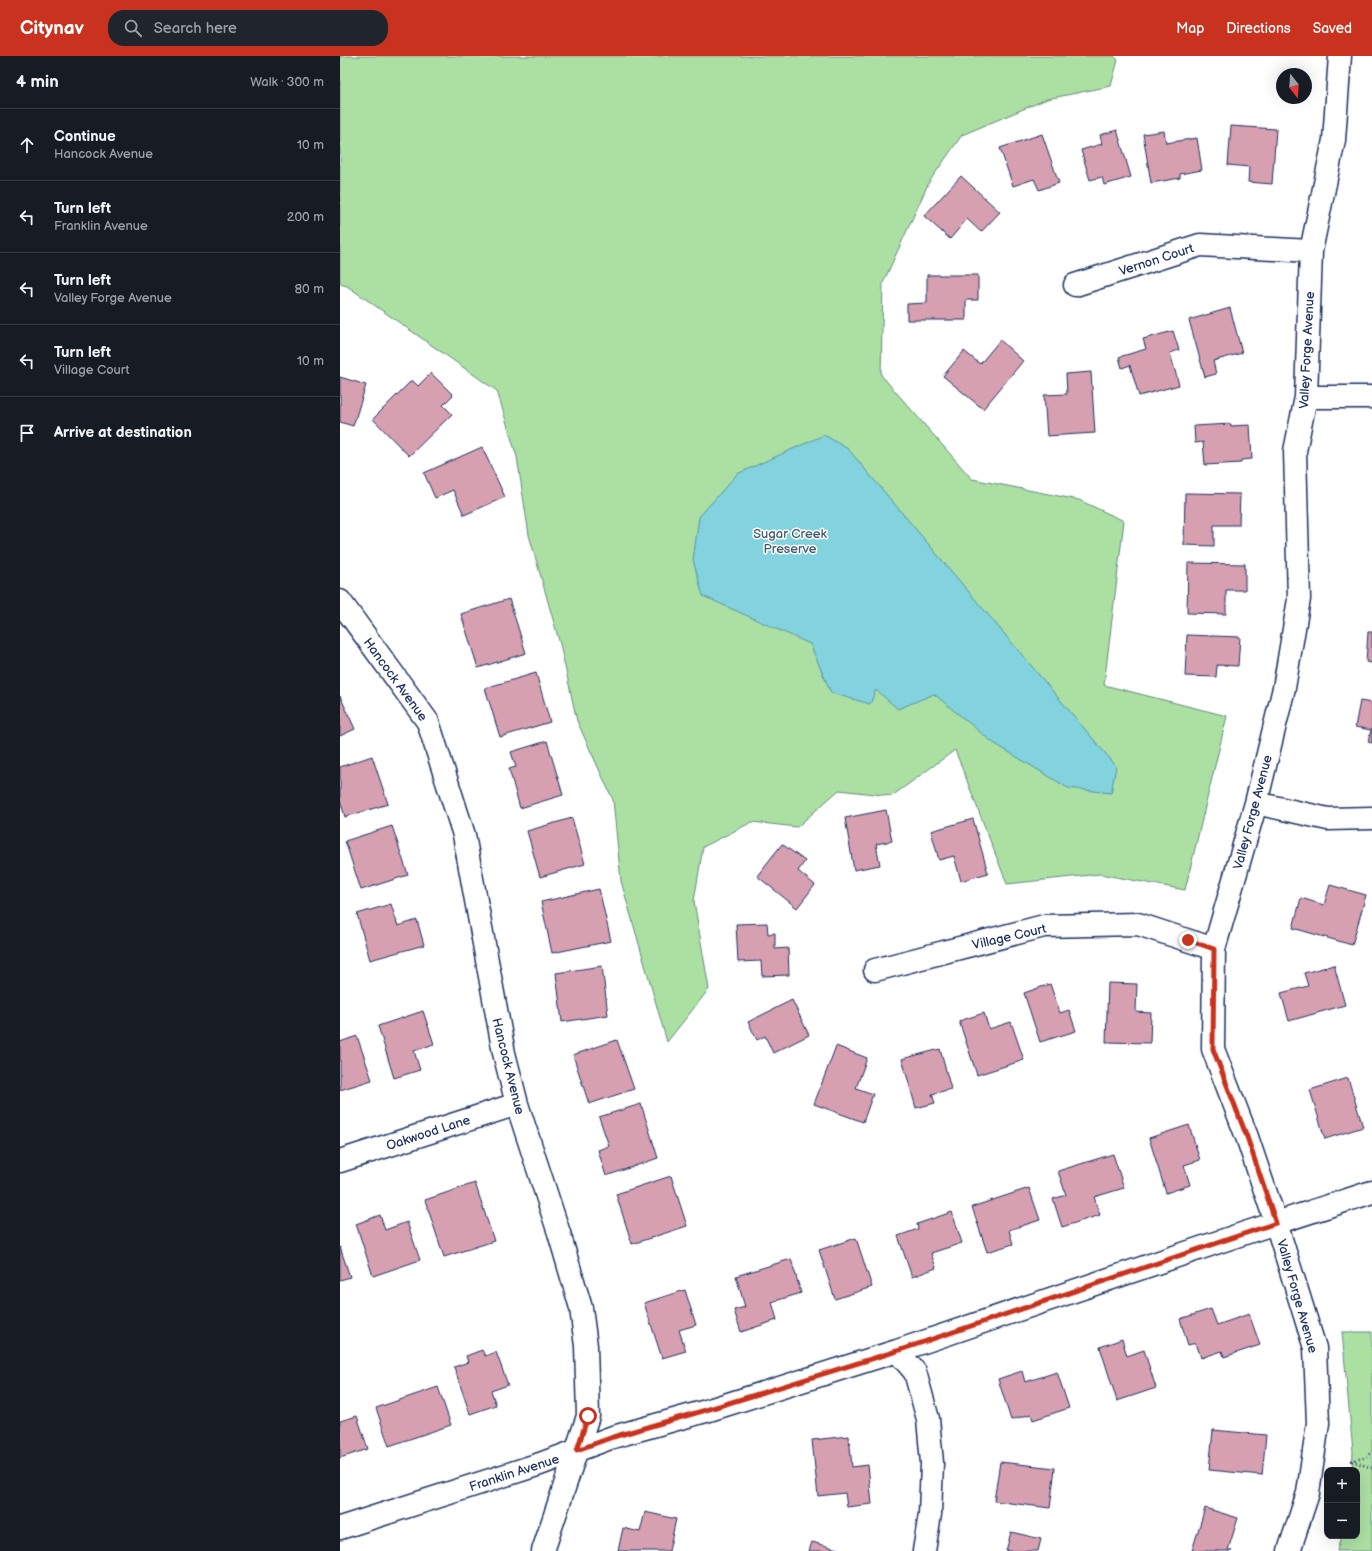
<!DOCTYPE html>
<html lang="en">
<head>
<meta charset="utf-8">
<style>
	:root { --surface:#171b24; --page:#20242c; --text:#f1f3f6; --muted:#9ea1a6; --line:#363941; --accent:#c8321e }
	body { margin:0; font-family:"Balsamiq Sans",sans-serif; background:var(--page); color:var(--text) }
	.controls { position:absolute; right:12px; bottom:12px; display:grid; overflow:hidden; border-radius:8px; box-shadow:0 4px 16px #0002 }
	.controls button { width:36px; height:36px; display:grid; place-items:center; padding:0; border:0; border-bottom:1px solid var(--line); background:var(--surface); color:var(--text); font:20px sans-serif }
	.compass { position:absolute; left:936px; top:12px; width:36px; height:36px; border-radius:50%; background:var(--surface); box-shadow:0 4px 16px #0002; rotate:163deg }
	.stop { position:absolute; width:12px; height:12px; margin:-9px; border:3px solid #c8321e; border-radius:50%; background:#fff }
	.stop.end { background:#c8321e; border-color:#fff; box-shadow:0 1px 4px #0008 }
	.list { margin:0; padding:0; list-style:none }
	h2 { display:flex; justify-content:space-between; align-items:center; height:52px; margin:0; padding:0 16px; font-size:17px }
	h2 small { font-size:13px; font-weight:400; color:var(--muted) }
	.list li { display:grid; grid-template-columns:26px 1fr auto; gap:12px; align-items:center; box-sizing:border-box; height:72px; padding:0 16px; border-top:1px solid var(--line) }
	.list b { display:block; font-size:15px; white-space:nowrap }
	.list p { margin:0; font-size:13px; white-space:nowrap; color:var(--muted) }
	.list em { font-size:13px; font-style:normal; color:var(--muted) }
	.icon { flex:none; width:22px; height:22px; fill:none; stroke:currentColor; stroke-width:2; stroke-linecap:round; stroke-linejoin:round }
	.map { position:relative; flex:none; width:1032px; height:1495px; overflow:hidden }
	header { display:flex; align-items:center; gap:24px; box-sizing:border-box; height:56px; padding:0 20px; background:var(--accent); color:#fff }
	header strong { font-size:19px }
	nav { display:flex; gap:22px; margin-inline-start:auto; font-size:14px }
	.search { width:280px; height:36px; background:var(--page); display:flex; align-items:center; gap:10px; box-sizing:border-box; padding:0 14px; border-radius:16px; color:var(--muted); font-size:15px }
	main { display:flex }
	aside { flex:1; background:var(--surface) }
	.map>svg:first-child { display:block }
	.green { fill:#ace0a2; stroke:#648880 }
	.water { fill:#82d3dd; stroke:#5991aa }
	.building { fill:#d7a0b1; stroke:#1b2f5e }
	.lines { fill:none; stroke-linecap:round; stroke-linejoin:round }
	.minor-casing { stroke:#1b2f5e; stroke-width:25 }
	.path { stroke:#1b2f5e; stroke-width:2.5; stroke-dasharray:1 3; stroke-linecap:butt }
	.minor { stroke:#fff; stroke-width:22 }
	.route { stroke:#c8321e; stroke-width:5 }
	.labels { text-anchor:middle; stroke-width:3; stroke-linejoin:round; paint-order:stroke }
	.street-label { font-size:13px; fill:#1b2f5e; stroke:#fff }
	.park-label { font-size:13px; fill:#3f5b6f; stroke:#fff }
</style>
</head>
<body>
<header>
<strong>Citynav</strong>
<div class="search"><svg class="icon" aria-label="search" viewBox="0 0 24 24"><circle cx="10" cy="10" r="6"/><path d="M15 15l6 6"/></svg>Search here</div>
<nav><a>Map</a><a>Directions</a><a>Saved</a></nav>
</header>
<main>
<aside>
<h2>4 min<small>Walk · 300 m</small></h2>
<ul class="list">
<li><svg class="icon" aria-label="ahead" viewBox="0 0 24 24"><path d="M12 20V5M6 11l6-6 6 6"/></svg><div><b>Continue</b><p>Hancock Avenue</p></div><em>10 m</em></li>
<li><svg class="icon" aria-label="left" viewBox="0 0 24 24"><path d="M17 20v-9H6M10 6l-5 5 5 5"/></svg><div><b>Turn left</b><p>Franklin Avenue</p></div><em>200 m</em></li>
<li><svg class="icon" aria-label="left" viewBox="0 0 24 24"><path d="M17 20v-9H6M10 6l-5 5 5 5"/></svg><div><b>Turn left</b><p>Valley Forge Avenue</p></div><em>80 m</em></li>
<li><svg class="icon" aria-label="left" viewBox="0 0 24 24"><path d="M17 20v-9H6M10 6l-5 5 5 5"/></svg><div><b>Turn left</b><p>Village Court</p></div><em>10 m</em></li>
<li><svg class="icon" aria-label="arrive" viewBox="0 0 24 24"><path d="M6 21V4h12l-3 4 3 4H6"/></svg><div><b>Arrive at destination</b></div></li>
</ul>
</aside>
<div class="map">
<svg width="1032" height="1495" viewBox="0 0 1032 1495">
	<rect width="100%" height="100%" fill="#fff"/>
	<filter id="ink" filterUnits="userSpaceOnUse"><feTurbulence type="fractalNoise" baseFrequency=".025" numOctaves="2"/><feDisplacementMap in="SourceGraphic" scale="8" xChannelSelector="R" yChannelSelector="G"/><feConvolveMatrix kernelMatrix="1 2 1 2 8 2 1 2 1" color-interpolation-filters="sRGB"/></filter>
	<g filter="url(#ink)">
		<path class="green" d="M0,0H774L778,4L771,30L707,43L622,79L589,126L543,227L541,319L632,423L739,444L784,465L764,629L887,660L845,834L760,818L667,828L615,694L552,740L499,734L457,771L412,766L363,791L354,845L369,933L327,986L281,825L273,744L237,665L220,588L189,479L177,401L157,335L7,230L0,228Z
			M1002,1276H1032V1495H997L1001,1480H1017V1414H1012L1013,1396Z"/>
		<path class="water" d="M484,379L508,393L776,710L771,737L728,732L652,686L594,638L558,653L536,634L530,648L491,637L470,588L363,540L353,504L359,461L397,418Z"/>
		<path class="building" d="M891,70L936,73L932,128L908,126L909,111L888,109Z
			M777,74L791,121L764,129L762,121L750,124L741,94L762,88L760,79Z
			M824,75L826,87L857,82L862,114L840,118V122L811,127L803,78Z
			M702,78L719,127L699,134L694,123L673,130L660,92Z
			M621,120L660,156L641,176L627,163L610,183L584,160Z
			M587,219H638V244H626V264H567V248L587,247Z
			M890,252L902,297L873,305L876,318L865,321L849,264Z
			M833,275L839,294L830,297L839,329L799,340L790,309L782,312L779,301L806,293L803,283Z
			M660,284L683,305L643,353L603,320L624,295L640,308Z
			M751,316L755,377L707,380L704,339L727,338L726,318Z
			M91,317L113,339L103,349L112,358L69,400L33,363L72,324L78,330Z
			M0,321L26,329L13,370L0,366Z
			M891,368V370L910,369L912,403L901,404V407L865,409L863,386L855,387L854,370Z
			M142,391L165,441L124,459L113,434L95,442L84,417Z
			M845,437L900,438L899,469H874V490L844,489Z
			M848,507L905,508V534H886V558L847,557Z
			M169,543L186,597L138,612L121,558Z
			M1028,576H1032V607L1026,606Z
			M847,579L900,581L898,610L877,609L876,621L845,620Z
			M196,617L210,666L160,681L145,632Z
			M0,640L15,673L0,680Z
			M1020,645L1032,647V687L1028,686L1031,674L1015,671Z
			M207,685L223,739L180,752L169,713L176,711L171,696Z
			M32,700L48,748L5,761L0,744V711Z
			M546,754L552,785L536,788L540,809L514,814L505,762Z
			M232,762L245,808L200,821L187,775Z
			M633,763L648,817L621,825L614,800L599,804L591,775Z
			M52,770L68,819L21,834L5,785Z
			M442,788L465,805L458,815L475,829L457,852L417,820Z
			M990,829L1026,839L1012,889L953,872L961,842L984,849Z
			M259,833L271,885L212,897L201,846Z
			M51,848L58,870L77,864L84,889L30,904L17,858Z
			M427,867L428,878L435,877V893L448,892L449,919L422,920L421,905L398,906L396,868Z
			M994,909L1005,949L949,965L941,937L968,930L964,917Z
			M262,910L268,959L222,966L216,917Z
			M768,927L797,928L796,956L811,957L810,987L766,986Z
			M710,928L720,957L729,954L736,975L700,986L684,937Z
			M452,944L469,979L433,997L425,980L417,984L408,966Z
			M83,955L94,988L74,995L80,1014L54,1022L38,970Z
			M644,957L649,973L671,966L684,1004L637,1019L619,965Z
			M17,980L32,1024L0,1034V986Z
			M277,984L294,1033L249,1048L233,999Z
			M496,990L527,1002L516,1032L533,1038L523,1066L474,1048Z
			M600,993L611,1033L592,1038L595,1047L576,1052L562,1003Z
			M1008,1022L1023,1071L985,1083L970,1034Z
			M301,1048L318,1102L266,1120L258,1094L269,1090L259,1061Z
			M849,1069L860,1104L844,1109L850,1129L826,1137L809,1082Z
			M773,1098L784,1132L754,1141L760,1159L722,1171L713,1143L726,1139L718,1115Z
			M331,1120L347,1170L292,1188L276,1138Z
			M135,1127L154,1185L104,1201L85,1144Z
			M689,1132L700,1164L669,1174L673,1188L647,1196L632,1151Z
			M612,1156L622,1187L591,1197L596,1212L572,1221L558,1180L578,1173L577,1168Z
			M40,1159L45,1174L67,1166L80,1204L33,1220L16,1168Z
			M516,1182L532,1231L495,1243L479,1194Z
			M0,1191L10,1221L0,1224Z
			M451,1203L461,1237L432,1246L437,1264L401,1276L394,1254L405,1251L396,1220Z
			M345,1234L356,1269L339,1274L346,1295L322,1302L304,1247Z
			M871,1253L877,1269L909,1258L920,1289L884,1301L882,1295L861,1302L856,1287L848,1289L840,1263Z
			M782,1283L787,1300L804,1294L816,1332L777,1345L760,1291Z
			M142,1294L145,1300L156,1296L168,1329L151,1335L156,1349L130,1358L114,1311L128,1306L126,1300Z
			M682,1315L685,1326L717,1316L729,1352L693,1364L691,1358L671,1364L658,1323Z
			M98,1331L111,1369L49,1390L36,1352Z
			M17,1360L28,1393L0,1402V1365Z
			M873,1374L926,1379L922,1419L869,1414Z
			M509,1380L512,1411L528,1409L532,1448L507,1451L505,1437L478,1440L472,1384Z
			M660,1406L715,1412L710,1452L654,1445Z
			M865,1452L898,1462L888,1494L892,1495H852Z
			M305,1456L336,1463L329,1495H278L283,1472L300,1476Z
			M671,1476L701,1483L698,1495H666Z
			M472,1486L505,1495H469Z"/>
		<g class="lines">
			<defs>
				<path id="minor" d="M735,229L860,189L971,195
					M966,341H1032
					M0,545L88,666L124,779L164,997L177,1048L219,1177L241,1252L246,1290L248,1360L203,1495
					M916,747L988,763L1032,762
					M535,914L704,870L798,868L874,893
					M0,1105L177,1048
					M557,1295L575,1316L588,1363L592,1407L590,1458L584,1495
					M0,1472L200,1408L273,1381L366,1355L557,1295L905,1177L1032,1136
					M949,1495L968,1437L978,1367L975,1292L936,1167L907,1081L873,993L874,893L916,747L944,632L959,543L955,395L966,341L971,195L994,84L1000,0"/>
			</defs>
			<use href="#minor" class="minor-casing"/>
			<path class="path" d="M1011,1405L1027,1401L1032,1395
				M1012,1405L1032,1412"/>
			<use href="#minor" class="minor"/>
		</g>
	</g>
	<g class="lines" filter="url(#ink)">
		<path class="route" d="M248,1360L237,1394L273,1381L366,1354L557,1295L936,1167L907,1081L873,993L874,893L848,884"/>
	</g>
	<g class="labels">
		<g class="street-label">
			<text transform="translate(816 203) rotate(-18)" y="5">Vernon Court</text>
			<text transform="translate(966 294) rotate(-87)" y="5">Valley Forge Avenue</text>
			<text transform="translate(56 623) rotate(54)" y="5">Hancock Avenue</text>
			<text transform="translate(912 756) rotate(-75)" y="5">Valley Forge Avenue</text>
			<text transform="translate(669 880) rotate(-13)" y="5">Village Court</text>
			<text transform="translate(169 1010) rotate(76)" y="5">Hancock Avenue</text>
			<text transform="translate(88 1076) rotate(-18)" y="5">Oakwood Lane</text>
			<text transform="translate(958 1240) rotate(74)" y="5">Valley Forge Avenue</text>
			<text transform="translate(174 1416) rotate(-18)" y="5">Franklin Avenue</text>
		</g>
		<g class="park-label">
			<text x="450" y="482">Sugar Creek<tspan x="450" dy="15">Preserve</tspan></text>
		</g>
	</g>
</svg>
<div class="controls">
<button>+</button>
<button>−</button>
</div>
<svg class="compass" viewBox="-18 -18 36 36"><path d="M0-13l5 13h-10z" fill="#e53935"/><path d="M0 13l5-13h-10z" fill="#9ea1a6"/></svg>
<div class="stop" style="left:248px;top:1360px"></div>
<div class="stop end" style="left:848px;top:884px"></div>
</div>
</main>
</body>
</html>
